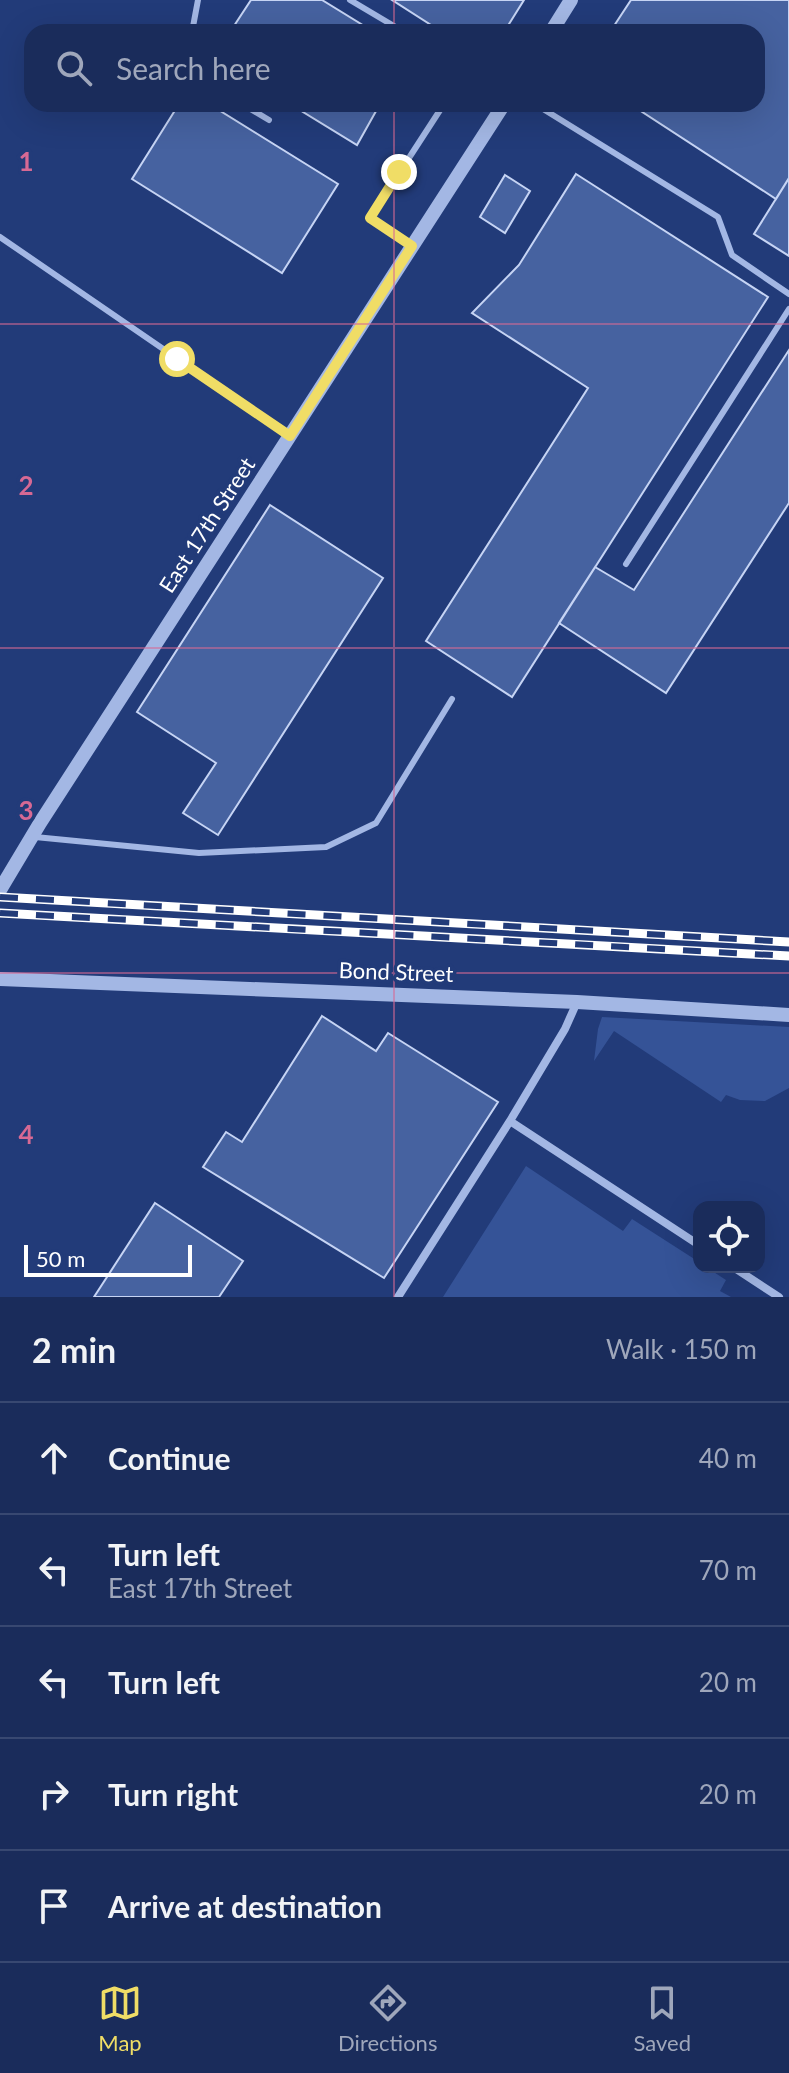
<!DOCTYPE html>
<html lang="en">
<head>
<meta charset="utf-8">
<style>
	:root { --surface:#1a2c5b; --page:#233461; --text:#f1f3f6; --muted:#9fa7bb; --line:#384871; --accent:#f0dd66 }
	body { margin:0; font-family:Lato,sans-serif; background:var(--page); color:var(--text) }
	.controls { position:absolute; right:24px; bottom:24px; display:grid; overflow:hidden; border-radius:16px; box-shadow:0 8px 32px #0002 }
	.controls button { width:72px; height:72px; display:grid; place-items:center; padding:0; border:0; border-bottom:2px solid var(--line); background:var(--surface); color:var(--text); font:40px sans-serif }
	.scale { position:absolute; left:24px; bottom:20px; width:168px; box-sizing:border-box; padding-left:8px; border:4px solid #fff; border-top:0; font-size:22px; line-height:28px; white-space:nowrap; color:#fff; -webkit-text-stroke:6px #223b79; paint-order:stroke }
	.stop { position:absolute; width:24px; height:24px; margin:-18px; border:6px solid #f0dd66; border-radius:50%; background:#fff }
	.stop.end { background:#f0dd66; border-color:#fff; box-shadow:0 2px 8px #0008 }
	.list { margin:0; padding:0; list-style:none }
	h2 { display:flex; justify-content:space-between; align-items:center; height:104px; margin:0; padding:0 32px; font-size:34px }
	h2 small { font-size:26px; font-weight:400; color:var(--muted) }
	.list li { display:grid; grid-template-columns:52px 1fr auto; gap:24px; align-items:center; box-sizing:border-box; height:112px; padding:0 32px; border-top:2px solid var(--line) }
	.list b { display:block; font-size:30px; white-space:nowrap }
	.list p { margin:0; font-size:26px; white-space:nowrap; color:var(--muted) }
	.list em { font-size:26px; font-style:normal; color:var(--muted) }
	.icon { flex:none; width:44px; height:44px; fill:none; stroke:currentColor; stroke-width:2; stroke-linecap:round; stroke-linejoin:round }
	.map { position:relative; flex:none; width:789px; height:1297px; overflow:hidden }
	.search { position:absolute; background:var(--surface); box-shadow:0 8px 32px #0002; left:24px; right:24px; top:24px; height:88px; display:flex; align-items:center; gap:20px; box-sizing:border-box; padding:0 28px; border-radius:24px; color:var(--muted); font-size:30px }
	.sheet { height:664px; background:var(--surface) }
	nav { display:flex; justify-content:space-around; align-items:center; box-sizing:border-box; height:112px; border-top:2px solid var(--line); background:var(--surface); font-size:22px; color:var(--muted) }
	nav a { display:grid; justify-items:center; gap:4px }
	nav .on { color:var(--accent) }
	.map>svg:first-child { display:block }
	.green { fill:#355397 }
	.building { fill:#4662a0; stroke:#c6d4f4; stroke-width:2 }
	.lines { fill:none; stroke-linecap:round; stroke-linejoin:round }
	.service { stroke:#a3b7e4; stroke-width:6 }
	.minor { stroke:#a3b7e4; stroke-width:8 }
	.tertiary { stroke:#a3b7e4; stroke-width:14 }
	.rail-casing { stroke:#fff; stroke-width:9 }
	.rail { stroke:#223b79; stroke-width:6; stroke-dasharray:18; stroke-linecap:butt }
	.route { stroke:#f0dd66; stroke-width:10 }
	.grid { fill:none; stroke:#d76994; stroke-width:2; stroke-opacity:0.55 }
	.labels { text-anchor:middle; stroke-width:7; stroke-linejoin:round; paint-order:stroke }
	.street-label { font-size:22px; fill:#fff; stroke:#223b79 }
	.grid-label { font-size:26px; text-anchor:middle; font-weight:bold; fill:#d76994; stroke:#223b79; stroke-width:7; stroke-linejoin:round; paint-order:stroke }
</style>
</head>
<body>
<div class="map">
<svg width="789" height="1297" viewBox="0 0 789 1297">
	<rect width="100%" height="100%" fill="#223b79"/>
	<path class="green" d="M602,1017L789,1027V1088L765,1101L740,1100L726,1095L721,1102L614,1031L594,1061L598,1029Z
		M526,1166L623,1231L632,1219L699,1262V1267H706L726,1280L720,1291L731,1297H443Z"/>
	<path class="building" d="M251,0H322L374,32H230Z
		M392,0H524L504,32H442Z
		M631,0H789V178L776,199L630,104H757V32H610Z
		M179,104H209L338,184L282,273L132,179Z
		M290,104H380L357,145Z
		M576,174L768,297L512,697L426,641L588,388L472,313L519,265Z
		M505,175L530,191L505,233L480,217Z
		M789,178V256L754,234Z
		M789,350V503L666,693L559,623L595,567L634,590Z
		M270,505L383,578L218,835L183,813L216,763L137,712Z
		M322,1016L376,1051L388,1033L498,1102L384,1278L203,1167L226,1132L242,1142Z
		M155,1203L243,1261L219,1297H94Z"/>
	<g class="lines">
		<path class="service" d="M350,0L404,32
			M192,32L198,0
			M242,104L269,120
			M535,104L718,217L732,255L789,294
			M0,237L290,436
			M412,246L370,218L444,104
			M626,564L789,309
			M35,837L199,853L326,847L376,823L452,699"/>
		<path class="minor" d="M510,1121L565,1029L577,1002
			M733,1267L779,1297
			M398,1297L510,1121L699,1245"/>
		<path class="tertiary" d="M551,32L571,0
			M0,890L40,823L504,104
			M0,979L577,1002L789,1015"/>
		<defs>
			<path id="rail" d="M0,897L789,942
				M0,913L789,956"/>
		</defs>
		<use href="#rail" class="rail-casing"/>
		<use href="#rail" class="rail"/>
	</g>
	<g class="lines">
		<path class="route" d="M177,359L290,436L412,246L370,218L399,172"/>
	</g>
	<path class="grid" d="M394,0V32M394,104V1297M0,324H789M0,648H789M0,973H789"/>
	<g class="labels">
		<g class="street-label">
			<text transform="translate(207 525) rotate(-57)" y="8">East 17th Street</text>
			<text transform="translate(396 972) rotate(2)" y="8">Bond Street</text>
		</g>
	</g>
	<g class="grid-label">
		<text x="26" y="171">1</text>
		<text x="26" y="495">2</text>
		<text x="26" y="820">3</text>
		<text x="26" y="1144">4</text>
	</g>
</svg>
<div class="controls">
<button><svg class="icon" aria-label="locate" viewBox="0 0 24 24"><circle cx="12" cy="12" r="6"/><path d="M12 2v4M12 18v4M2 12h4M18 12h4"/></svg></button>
</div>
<div class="scale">50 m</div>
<div class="stop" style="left:177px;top:359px"></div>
<div class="stop end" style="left:399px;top:172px"></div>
<div class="search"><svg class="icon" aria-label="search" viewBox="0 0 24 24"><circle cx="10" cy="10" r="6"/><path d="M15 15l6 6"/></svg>Search here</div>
</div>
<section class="sheet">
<h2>2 min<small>Walk · 150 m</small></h2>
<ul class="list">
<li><svg class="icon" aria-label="ahead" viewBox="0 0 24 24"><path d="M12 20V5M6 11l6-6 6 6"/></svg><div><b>Continue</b></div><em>40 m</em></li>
<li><svg class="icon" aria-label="left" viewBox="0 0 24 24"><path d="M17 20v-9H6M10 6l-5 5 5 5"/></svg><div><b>Turn left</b><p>East 17th Street</p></div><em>70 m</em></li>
<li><svg class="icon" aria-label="left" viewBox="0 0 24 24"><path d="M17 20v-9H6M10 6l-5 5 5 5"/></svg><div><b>Turn left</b></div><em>20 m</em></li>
<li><svg class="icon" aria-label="right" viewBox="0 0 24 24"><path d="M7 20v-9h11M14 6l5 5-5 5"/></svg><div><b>Turn right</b></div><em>20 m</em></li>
<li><svg class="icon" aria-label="arrive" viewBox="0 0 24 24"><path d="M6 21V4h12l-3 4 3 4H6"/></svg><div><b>Arrive at destination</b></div></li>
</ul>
</section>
<nav>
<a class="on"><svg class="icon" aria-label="map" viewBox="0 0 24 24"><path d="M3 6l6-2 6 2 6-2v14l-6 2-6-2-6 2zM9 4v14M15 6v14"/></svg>Map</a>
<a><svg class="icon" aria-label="directions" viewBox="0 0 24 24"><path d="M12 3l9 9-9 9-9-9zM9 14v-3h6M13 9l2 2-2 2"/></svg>Directions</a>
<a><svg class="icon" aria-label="saved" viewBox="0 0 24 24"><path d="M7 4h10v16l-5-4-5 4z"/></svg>Saved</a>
</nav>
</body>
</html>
